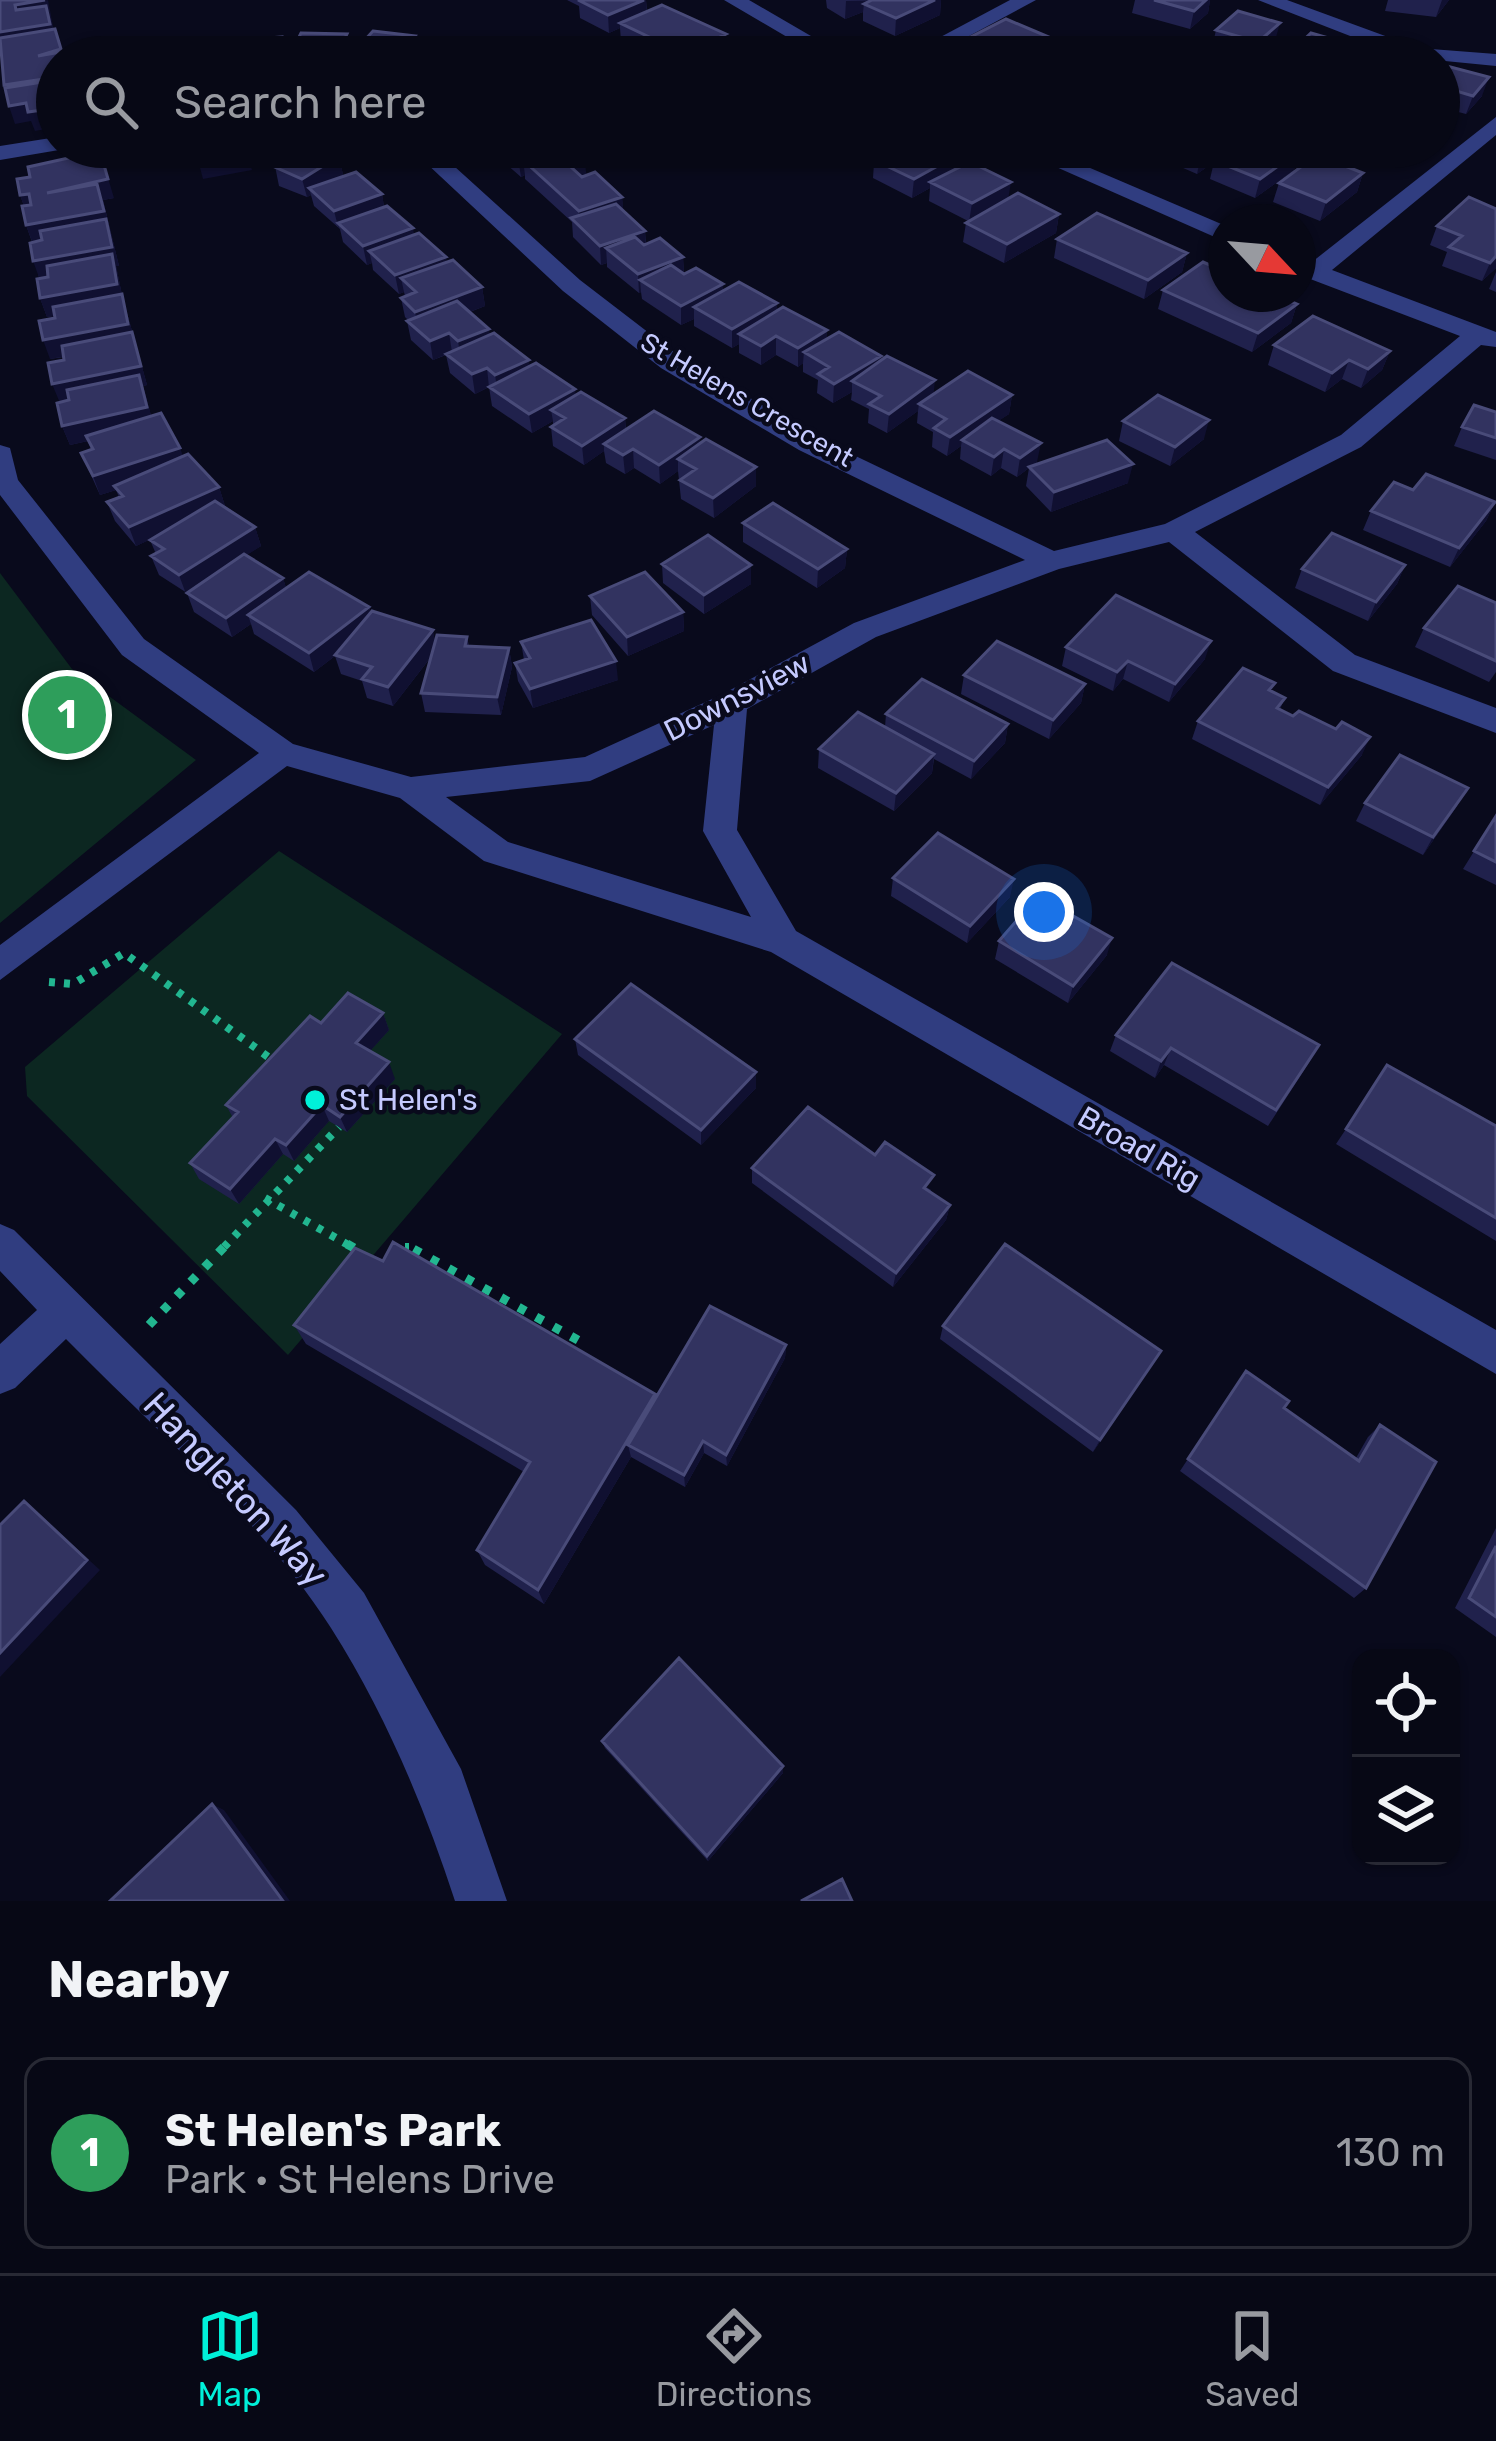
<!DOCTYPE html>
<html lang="en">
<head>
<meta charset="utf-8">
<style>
	:root { --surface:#070815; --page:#10111e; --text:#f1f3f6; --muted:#989aa0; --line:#282934; --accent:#00f0d9 }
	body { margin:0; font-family:Rubik,sans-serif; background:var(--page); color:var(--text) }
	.controls { position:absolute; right:36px; bottom:36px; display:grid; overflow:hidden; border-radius:24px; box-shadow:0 3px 9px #0004 }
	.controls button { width:108px; height:108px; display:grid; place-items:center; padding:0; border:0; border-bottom:3px solid var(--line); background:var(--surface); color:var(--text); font:60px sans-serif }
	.compass { position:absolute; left:1208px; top:204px; width:108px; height:108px; border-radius:50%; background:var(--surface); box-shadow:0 3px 9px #0004; rotate:116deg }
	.you { position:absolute; left:1044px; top:912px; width:42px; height:42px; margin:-30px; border:9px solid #fff; border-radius:50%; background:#1a73e8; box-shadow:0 0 0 18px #1a73e833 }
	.badge { display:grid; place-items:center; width:78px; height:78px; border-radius:50%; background:var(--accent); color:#fff; font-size:39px; font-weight:700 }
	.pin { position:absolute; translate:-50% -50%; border:6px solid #fff; box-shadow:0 3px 12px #0006 }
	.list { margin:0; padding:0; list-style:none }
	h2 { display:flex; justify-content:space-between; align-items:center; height:156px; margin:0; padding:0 48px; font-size:51px }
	h2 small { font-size:39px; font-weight:400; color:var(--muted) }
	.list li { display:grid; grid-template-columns:78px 1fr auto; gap:36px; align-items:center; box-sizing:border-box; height:192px; margin:0 24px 24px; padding:0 24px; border:3px solid var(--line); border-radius:24px }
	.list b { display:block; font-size:45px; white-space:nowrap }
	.list p { margin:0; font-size:39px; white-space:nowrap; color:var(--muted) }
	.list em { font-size:39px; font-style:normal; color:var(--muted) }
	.icon { flex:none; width:66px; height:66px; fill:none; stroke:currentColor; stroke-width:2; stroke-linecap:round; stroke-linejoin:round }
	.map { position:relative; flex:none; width:1496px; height:1901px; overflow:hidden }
	.search { position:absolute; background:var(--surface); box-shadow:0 3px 9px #0004; left:36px; right:36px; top:36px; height:132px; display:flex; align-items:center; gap:30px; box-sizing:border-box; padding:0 42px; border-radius:66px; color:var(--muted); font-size:45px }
	.sheet { height:372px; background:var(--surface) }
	nav { display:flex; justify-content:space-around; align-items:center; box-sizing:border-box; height:168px; border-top:3px solid var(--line); background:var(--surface); font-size:33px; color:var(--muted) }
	nav a { display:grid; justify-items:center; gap:6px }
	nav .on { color:var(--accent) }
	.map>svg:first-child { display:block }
	.green { fill:#0c2721 }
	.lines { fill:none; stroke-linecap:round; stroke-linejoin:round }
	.path-far1 { stroke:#22b690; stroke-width:8; stroke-dasharray:6 9; stroke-linecap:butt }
	.path { stroke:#22b690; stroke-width:9; stroke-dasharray:8 12; stroke-linecap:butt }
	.minor { fill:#303d80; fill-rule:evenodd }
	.wall { fill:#20214c }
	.shaded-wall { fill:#101031 }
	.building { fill:#323360; stroke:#494b79; stroke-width:3 }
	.poi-dot { fill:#00f0d9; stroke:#090a1c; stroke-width:4.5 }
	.labels { text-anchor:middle; stroke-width:9; stroke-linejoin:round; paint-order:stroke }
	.far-street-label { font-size:27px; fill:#c5caff; stroke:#090a1c }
	.street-label { font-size:30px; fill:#c5caff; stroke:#090a1c }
	.poi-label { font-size:30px; fill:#c5caff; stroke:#090a1c; text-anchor:start }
	.near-street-label { font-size:36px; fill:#c5caff; stroke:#090a1c }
</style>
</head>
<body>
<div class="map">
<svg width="1496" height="1901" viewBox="0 0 1496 1901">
	<rect width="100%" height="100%" fill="#090a1c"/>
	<path class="green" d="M0,573L72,669L196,760L0,923Z
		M279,851L562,1034L288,1355L27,1096L25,1067Z"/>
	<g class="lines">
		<path class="path-far1" d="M49,982L73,984L124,953L278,1064
			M265,1198L352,1247
			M224,1247L339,1127
			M405,1247H409"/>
		<path class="path" d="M347,1244L363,1253
			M399,1254L406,1245L585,1344
			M149,1325L227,1244"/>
		<path class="minor" d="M724,0H749L847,57H821Z
			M1010,0H1036L930,57H903Z
			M1258,0H1287L1418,48L1496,54V66L1404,57Z
			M1496,117V135L1332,270L1496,332V347L1481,345L1361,447L1195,532L1355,655L1496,708V733L1333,671L1169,542L1059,569L876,637L747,709L737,830L796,931L1496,1330V1374L771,952L484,861L400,798L287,766L0,980V945L259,753L122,655L0,495V445L10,448L18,480L144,639L293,744L411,777L585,757L721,695L854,623L1025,560L799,450L661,368L563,291L409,147H433L580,280L679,356L818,438L1054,551L1165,524L1341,435L1460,336L1305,277L1298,274V258L1312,262ZM714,725L703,831L751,917L508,842L446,797L590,781Z
			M57,137V147L65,149L0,160V146Z
			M1011,147H1041L1226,226V242Z
			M0,1224L14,1230L296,1510L364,1593L461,1769L507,1901H455C424,1806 385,1713 331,1628C262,1520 155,1430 66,1339L15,1388L0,1394V1344L37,1310L0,1271Z"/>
	</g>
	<path class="wall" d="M567,0H646L647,11L726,48L767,57H654L621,41L620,28L609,33L580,18L579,6Z
		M826,0H941L940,15L895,36L863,21V12L845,19L827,8Z
		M1135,0H1210L1208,13L1190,29L1132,13Z
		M1388,0H1449L1436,17L1385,11Z
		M1216,30L1275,41L1258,57H1242L1212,48Z
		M1051,38V41L1095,53L1094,57H952L953,46Z
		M1293,50L1357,57H1291Z
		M1439,64L1482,96L1466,114L1439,107Z
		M482,147H553L554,150L586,175L622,197L623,211L645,231L646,244L683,257L684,274L723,284V290L777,303V310L827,330L826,339L881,356V361L934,394L1012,395L1009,414L998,421L1037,462L1031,467L1128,483L1051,512L1026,486L1029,468L1017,477L1001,468L991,476L960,459L961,446L947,456L932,447L933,432L917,423L918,411L887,433L868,423L869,409L851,400L852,392L833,403L817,393L818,380L803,372V363L798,367L776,355L761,365L739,353V344L732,348L694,326V319L681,325L642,299L641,292L639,293L607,267V263L601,265L573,237L572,222L525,179V175L521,177L493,153L492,150L489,152Z
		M821,147H952L962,166L1009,199L1059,214L1056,233L1004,263L963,242L966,223L968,221L929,201L930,188L912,198L873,178L874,163L867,167Z
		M1155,147H1289L1299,151L1294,170L1255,198L1210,179L1214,162L1197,174L1153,155Z
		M273,156H339L343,175L338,178L382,194L384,207L414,235L446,257V262L482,287L485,306L470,312L490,334L529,366L575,389V395L625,418L626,430L700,437V444L756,486L714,518L681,499L678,471L660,484L634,468L625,474L606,463L604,451L584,465L553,446L551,427L553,425V421L532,433L492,406L489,387L475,394L450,373L446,355L433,360L411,340L407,321H409L405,317L401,298L405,296L404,292L399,294L373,270L372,263L367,265L343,242L340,229L314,206L311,195L307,197L279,186Z
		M1363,173L1357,192L1320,221L1273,202L1279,183Z
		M20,195L114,198L103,200L119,266H116L122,295L147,385L143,386L151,416L183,456L219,487L225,506L255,527L261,546L246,555L283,578L286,588L369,607L371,613L436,641L467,637L469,646L509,648L512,667L501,715L425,712L421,693L431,657L393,706L367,698L362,681L341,674L335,656L314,672L254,634L251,624L232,637L194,612L187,593L159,575L151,556L156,554L150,540L155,537L136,546L115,521L107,502L119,497L116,490L100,495L81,453L91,450L88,441L70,445L62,426L60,402L64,357L50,359L55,316L47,317L40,298L39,278L32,242L26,225L24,206Z
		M1469,197L1496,268L1482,281L1442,266L1447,252L1430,245L1437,226Z
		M1057,239L1187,253L1182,272L1144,299L1054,258Z
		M1496,272V292L1489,289Z
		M1163,290L1297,304L1291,323L1252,352L1158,309Z
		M1274,345L1390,351L1382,370L1361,388L1342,379L1325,392L1268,365Z
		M1496,412V460L1454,446L1462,427Z
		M1123,421L1204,439L1170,466L1119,441Z
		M1413,490L1495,502L1486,521L1450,567L1363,530L1371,511Z
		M743,523L847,549L845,568L817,588L743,542Z
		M662,564L751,565V584L704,614L663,583Z
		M1405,565L1397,584L1368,621L1295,588L1302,569Z
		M590,596L683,612L684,631L628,656L592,615Z
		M1496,603V672L1489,682L1415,647L1424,628Z
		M521,642L618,680L533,708L518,681L515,663L524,660Z
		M1066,647L1205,659L1169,702L1123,679L1113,691L1062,666Z
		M964,675L1085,684L1081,703L1049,739L961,694Z
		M1272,692L1285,698L1280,709L1293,716L1336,729L1362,755L1320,805L1192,739L1198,721Z
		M886,714L1008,724L1005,743L971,779L934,759L932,773L894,811L818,768L819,749L885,727Z
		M1365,803L1457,806L1423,855L1356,821Z
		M1496,816V885L1463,869Z
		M893,878L1010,897L967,943L891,896Z
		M999,941L1107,955L1068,1003L995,959Z
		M383,1013L389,1030L370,1051L395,1079L347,1132L329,1121L294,1161L283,1154L239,1204L199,1179L190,1163L233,1118L226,1105L321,1023Z
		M1116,1035L1310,1061L1268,1126L1164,1065L1155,1078L1110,1051Z
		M575,1039L756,1088L701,1145L578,1055Z
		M1496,1126V1241L1336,1144L1346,1129Z
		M875,1155L931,1190L930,1192L950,1205L946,1220L893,1287L752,1183V1168Z
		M294,1325L655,1394V1399L786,1345L785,1358L727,1466L704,1453L685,1487L631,1457L544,1604L485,1565L477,1550L524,1472L306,1344Z
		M943,1326L1153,1364L1093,1452L940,1339Z
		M1246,1371L1284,1408L1356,1458L1368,1437L1380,1425L1366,1588L1354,1598L1180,1471Z
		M1496,1528V1637L1455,1608Z
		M602,1741L783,1766V1773L708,1861L605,1748Z"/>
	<path class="shaded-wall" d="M48,0L56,42L0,51V32L22,22L15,5Z
		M644,0H646L647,17L620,23V28L609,33L608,15Z
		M896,0L864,4L863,12L845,19L846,1Z
		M935,0H941L940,15L895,36L896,18Z
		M1206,0H1210L1208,13L1190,29L1194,11Z
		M1442,0H1449L1436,17Z
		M1280,23L1275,41L1258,57H1255L1258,42Z
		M55,29L64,57H57V96L11,104L4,85L44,74Z
		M347,34L351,52L348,57H336Z
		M726,34V52L717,57H685V54Z
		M415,36L418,54L416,57H397Z
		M1051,38L1048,56L1046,57H1015Z
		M1489,77L1482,96L1466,114L1473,96Z
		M26,103L57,108V127L35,131L31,121L15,124L9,106Z
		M538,147H553L554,155L523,160L525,175L521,177L518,158Z
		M870,147H904L874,160V163L867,167L868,148Z
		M1213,147H1236L1197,174L1201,155Z
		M100,151L114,198L103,200L119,266H116L122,295L147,385L143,386L154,426L70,445L62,426L60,403L52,384L135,343L50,359L43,340L124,303L47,317L40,298V280L33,261V244L26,225L47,193Z
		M247,151L252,170L203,179L198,160Z
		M1299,151L1294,170L1255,198L1260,179Z
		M963,152L961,171L930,182V188L912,198L914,179Z
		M339,156L343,175L314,192L309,188L311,195L307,197L302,179Z
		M585,162L587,181L571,167Z
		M1363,173L1357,192L1320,221L1326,202Z
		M1011,182L1008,200L969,222L972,203Z
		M29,194L36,212L27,214L20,195Z
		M382,194L385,213L338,223L339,230L334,211Z
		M622,197L624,216L580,227L579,211Z
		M1059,214L1056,233L1004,263L1007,244Z
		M413,228L416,247L369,251L372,263L367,265L363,246Z
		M645,231L646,250L606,248L607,263L601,265L600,246Z
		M1187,253L1182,272L1144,299L1148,280Z
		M1496,256V268L1482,281L1490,263Z
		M446,257L449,276L401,278L404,292L399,294L395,275Z
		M683,257L684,276L640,280L641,292L639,293L638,274Z
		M723,284L724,303L694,307V319L681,325V306Z
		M482,287L485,306L419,331L415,312Z
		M777,303V322L739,334V344L732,348V329Z
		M1297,304L1291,323L1252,352L1258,333Z
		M489,329L492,348L461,360L458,341Z
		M827,330L826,349L804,352L803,363L798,367V348Z
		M449,333L452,352L433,360L430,341Z
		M776,336V355L761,365V346Z
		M1390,351L1382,370L1361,388L1368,369Z
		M881,356L879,375L852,381V392L833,403L834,384Z
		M529,360L531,379L498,394L495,375Z
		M1349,360L1342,379L1325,392L1332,373Z
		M487,368L489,387L475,394L472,374Z
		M935,380L933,400L919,404L918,411L887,433L889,414Z
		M575,389L577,408L551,410L553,421L532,433L529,414Z
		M1012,395L1009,414L967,442L962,440L961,446L947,456L950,437Z
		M625,418L626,437L604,444V451L584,465L582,446Z
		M1209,420L1204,439L1170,466L1175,447Z
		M700,437L701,456L678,459V471L660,484L659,465Z
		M1041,443L1037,462L1017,477L1020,458Z
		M180,448L187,467L114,486L116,490L100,495L93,476Z
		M633,449L634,468L625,474L623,455Z
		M1004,449L1001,468L991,476L994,457Z
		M1133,464L1128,483L1051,512L1054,492Z
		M756,467V486L714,518L713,498Z
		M219,487L225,506L136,546L129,527Z
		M1495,502L1486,521L1450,567L1459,548Z
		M255,527L261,546L186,594L179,575Z
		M847,549L845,568L817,588L818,569Z
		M751,565V584L704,614V595Z
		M1405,565L1397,584L1368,621L1376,602Z
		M283,578L289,597L248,615L251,624L232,637L226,618Z
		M369,607L374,626L314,672L309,653Z
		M683,612L684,631L628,656L627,637Z
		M433,630L437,649L393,706L388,687Z
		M1211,641L1205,659L1169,702L1175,684Z
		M509,648L512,667L501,715L497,697Z
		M616,661L618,680L533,708L530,689Z
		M1128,661L1123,679L1113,691L1117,672Z
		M1085,684L1081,703L1049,739L1053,720Z
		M1008,724L1005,743L971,779L974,761Z
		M1370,737L1362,755L1320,805L1328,787Z
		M934,754L932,773L894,811L896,793Z
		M1468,788L1457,806L1423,855L1433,837Z
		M1014,879L1010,897L967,943L970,926Z
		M1112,938L1107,955L1068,1003L1073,986Z
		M383,1013L389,1030L362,1060L356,1043Z
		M1171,1048L1164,1065L1155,1078L1161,1061Z
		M389,1062L395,1079L347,1132L340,1117Z
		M756,1072V1088L701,1145V1130Z
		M322,1105L329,1121L294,1161L286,1145Z
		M275,1139L283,1154L239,1204L230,1189Z
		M950,1205L946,1220L893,1287L896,1273Z
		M786,1345L785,1358L727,1466L726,1455Z
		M1161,1351L1153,1364L1093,1452L1100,1440Z
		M655,1394L657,1412L628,1445L631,1457L544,1604L538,1590Z
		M703,1441L704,1453L685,1487L684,1475Z
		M24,1501L100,1570L0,1677V1653Z
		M783,1766V1773L708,1861L707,1856Z
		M212,1804L224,1810L290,1901H283Z"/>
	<path class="building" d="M0,0H45L15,5L16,10L46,6L50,24L0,32Z
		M578,0H644L608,15Z
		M872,0H935L896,18L864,4Z
		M1154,0H1206L1194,11Z
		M662,5L726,34L685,54L620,23Z
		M1238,11L1280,23L1258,42L1216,30Z
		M1006,19L1051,38L1015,57H978L953,46Z
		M55,29L61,49L38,56L72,50L73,57H57V63L54,64L57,77L4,85L0,38Z
		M373,31L415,36L397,57L353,53Z
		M301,33L347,34L336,57H289Z
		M1311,33L1360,47L1350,57H1316L1293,50Z
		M282,37V57H232L233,41Z
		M1057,38L1095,53L1088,57H1022Z
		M435,42L472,54L467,57H411Z
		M208,43L214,57H167L164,50Z
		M739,43L767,57H705Z
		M1388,50L1415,57H1381Z
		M1439,64L1489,77L1473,96L1439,86Z
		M55,80L57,86V108L28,112L26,103L9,106L5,88Z
		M193,147H246L247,151L198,160Z
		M288,147H316L339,156L302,179L275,167L286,161L273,156Z
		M505,147H545L547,148L518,158Z
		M564,147H568L585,162L571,167L582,177L595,172L622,197L579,211L523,160Z
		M898,147H952L963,152L914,179L874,160Z
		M1182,147H1213L1201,155Z
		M1235,147H1289L1299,151L1260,179L1215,161Z
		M100,151L108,179L47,193L97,184L104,211L26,225L22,206L31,205L29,194L20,195L17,179L30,177L28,167Z
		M1317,155L1363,173L1326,202L1279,183Z
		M970,162L1011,182L972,203L930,182Z
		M356,172L382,194L334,211L309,188Z
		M1018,193L1059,214L1007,244L966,223Z
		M1469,197L1496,209V256L1490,263L1449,247L1462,236L1437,226Z
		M616,204L645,231L600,246L571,218Z
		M387,206L413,228L363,246L338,223Z
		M1097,213L1187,253L1148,280L1057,239Z
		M106,219L112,247L33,261L30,243L42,240L40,231Z
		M419,233L446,257L395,275L369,251Z
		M635,237L644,245L660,238L683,257L638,274L606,248Z
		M112,254L117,284L40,298L37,279L48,277L47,266Z
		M453,260L482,287L415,312L401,298L416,292L401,278Z
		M1203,262L1226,272V294H1274L1297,304L1258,333L1163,290Z
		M671,265L684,274L696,268L723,284L681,306L640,280Z
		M739,282L777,303L732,329L694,307Z
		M122,294L128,324L43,340L39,321L55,318L53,307Z
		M457,301L489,329L458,341L449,333L430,341L407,321Z
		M783,307L827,330L798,348L776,336L761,346L739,334Z
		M1313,316L1390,351L1368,369L1349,360L1332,373L1274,345Z
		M132,332L141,366L52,384L48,363L64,360L62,346Z
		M839,332L881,356L834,384L818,374L829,367L804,352Z
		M494,333L529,360L495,375L487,368L472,374L446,354Z
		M887,356L935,380L889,414L869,404L881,396L852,381Z
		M536,363L575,389L529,414L489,387Z
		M968,371L1012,395L950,437L934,428L946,419L919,404Z
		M139,375L147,407L62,426L57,403L69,400L67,390Z
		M581,392L625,418L582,446L551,427L565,418L551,410Z
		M1158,395L1209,420L1175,447L1123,421Z
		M1474,405L1496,412V438L1462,427Z
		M654,411L700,437L659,465L633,449L623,455L604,444Z
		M161,413L180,448L93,476L81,453L93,449L86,436Z
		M992,418L1041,443L1020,458L1004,449L994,457L962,440Z
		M706,439L756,467L713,498L680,480L696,469L678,459Z
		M1107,440L1133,464L1054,492L1029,467Z
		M188,454L219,487L129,527L107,502L123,496L114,486Z
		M1426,474L1495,502L1459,548L1371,511L1394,482L1413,490Z
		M215,501L255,527L179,575L151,556L164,549L150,540Z
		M773,503L847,549L818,569L743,523Z
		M1332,533L1405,565L1376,602L1302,569Z
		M708,535L751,565L704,595L662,564Z
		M244,554L283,578L226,618L187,593Z
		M309,572L369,607L309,653L248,615Z
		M645,572L683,612L627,637L590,596Z
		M1458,586L1496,603V661L1424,628Z
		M1116,595L1211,641L1175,684L1128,661L1117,672L1066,647Z
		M372,611L433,630L388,687L362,679L372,667L335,655Z
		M591,620L616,661L530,689L515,663L530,658L521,642Z
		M437,635L467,637L465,646L509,648L497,697L421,693Z
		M997,641L1085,684L1053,720L964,675Z
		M1243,668L1275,683L1269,690L1285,698L1277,708L1293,716L1299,711L1336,729L1342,722L1370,737L1328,787L1198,721Z
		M922,679L1008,724L974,761L886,714Z
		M858,712L934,754L896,793L819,749Z
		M1400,755L1468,788L1433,837L1365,803Z
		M1496,816V862L1474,851Z
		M938,833L1014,879L970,926L893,878Z
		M1038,896L1112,938L1073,986L999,941Z
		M1172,963L1319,1045L1276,1110L1171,1048L1161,1061L1116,1035Z
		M631,984L756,1072L701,1130L575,1039Z
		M348,993L383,1013L356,1043L389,1062L340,1117L322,1105L286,1145L275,1139L230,1189L190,1163L238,1112L226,1105L310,1016L321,1023Z
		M1387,1065L1496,1126V1218L1346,1129Z
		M808,1107L875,1155L885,1142L934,1175L924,1188L950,1205L896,1273L752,1168Z
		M393,1242L655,1394L538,1590L477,1550L530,1462L294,1325L355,1248L383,1261Z
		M1005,1244L1161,1351L1100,1440L943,1326Z
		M710,1306L786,1345L726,1455L703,1441L684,1475L628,1445Z
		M1246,1371L1289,1401L1284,1408L1359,1461L1380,1425L1436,1462L1366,1588L1188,1459Z
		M24,1501L87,1560L0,1653V1525Z
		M1496,1546V1617L1469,1598Z
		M679,1658L783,1766L707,1856L602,1741Z
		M212,1804L283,1901H110Z
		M842,1879L852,1901H801Z"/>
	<circle class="poi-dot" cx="315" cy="1100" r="12"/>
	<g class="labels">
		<g class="far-street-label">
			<text transform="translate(747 400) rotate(30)" y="9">St Helens Crescent</text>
		</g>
		<g class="street-label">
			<text transform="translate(737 697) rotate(-27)" y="10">Downsview</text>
			<text transform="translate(1139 1148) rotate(30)" y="10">Broad Rig</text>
		</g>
		<g class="poi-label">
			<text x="339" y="1110">St Helen's</text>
		</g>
		<g class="near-street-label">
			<text transform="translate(236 1489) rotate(47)" y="13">Hangleton Way</text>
		</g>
	</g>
</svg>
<div class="controls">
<button><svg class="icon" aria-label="locate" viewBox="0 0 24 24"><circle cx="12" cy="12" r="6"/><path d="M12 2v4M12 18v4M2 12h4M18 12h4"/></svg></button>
<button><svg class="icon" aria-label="layers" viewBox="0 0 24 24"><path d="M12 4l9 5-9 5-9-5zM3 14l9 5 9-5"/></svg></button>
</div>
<svg class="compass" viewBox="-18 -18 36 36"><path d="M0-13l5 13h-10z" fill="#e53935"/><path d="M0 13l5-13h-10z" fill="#989aa0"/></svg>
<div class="you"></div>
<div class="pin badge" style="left:67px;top:715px;background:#2e9e5b">1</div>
<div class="search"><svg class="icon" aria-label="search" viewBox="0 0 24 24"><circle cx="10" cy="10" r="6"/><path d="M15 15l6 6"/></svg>Search here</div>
</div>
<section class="sheet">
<h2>Nearby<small></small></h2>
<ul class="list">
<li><span class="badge" style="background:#2e9e5b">1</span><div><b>St Helen's Park</b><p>Park · St Helens Drive</p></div><em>130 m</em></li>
</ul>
</section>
<nav>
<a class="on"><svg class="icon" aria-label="map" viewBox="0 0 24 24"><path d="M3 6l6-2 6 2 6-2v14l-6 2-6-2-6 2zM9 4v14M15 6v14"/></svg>Map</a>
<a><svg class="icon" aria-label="directions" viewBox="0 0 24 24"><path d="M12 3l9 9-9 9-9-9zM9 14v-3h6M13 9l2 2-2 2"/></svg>Directions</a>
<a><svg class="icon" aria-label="saved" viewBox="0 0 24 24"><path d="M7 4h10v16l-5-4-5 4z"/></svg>Saved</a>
</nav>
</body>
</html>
